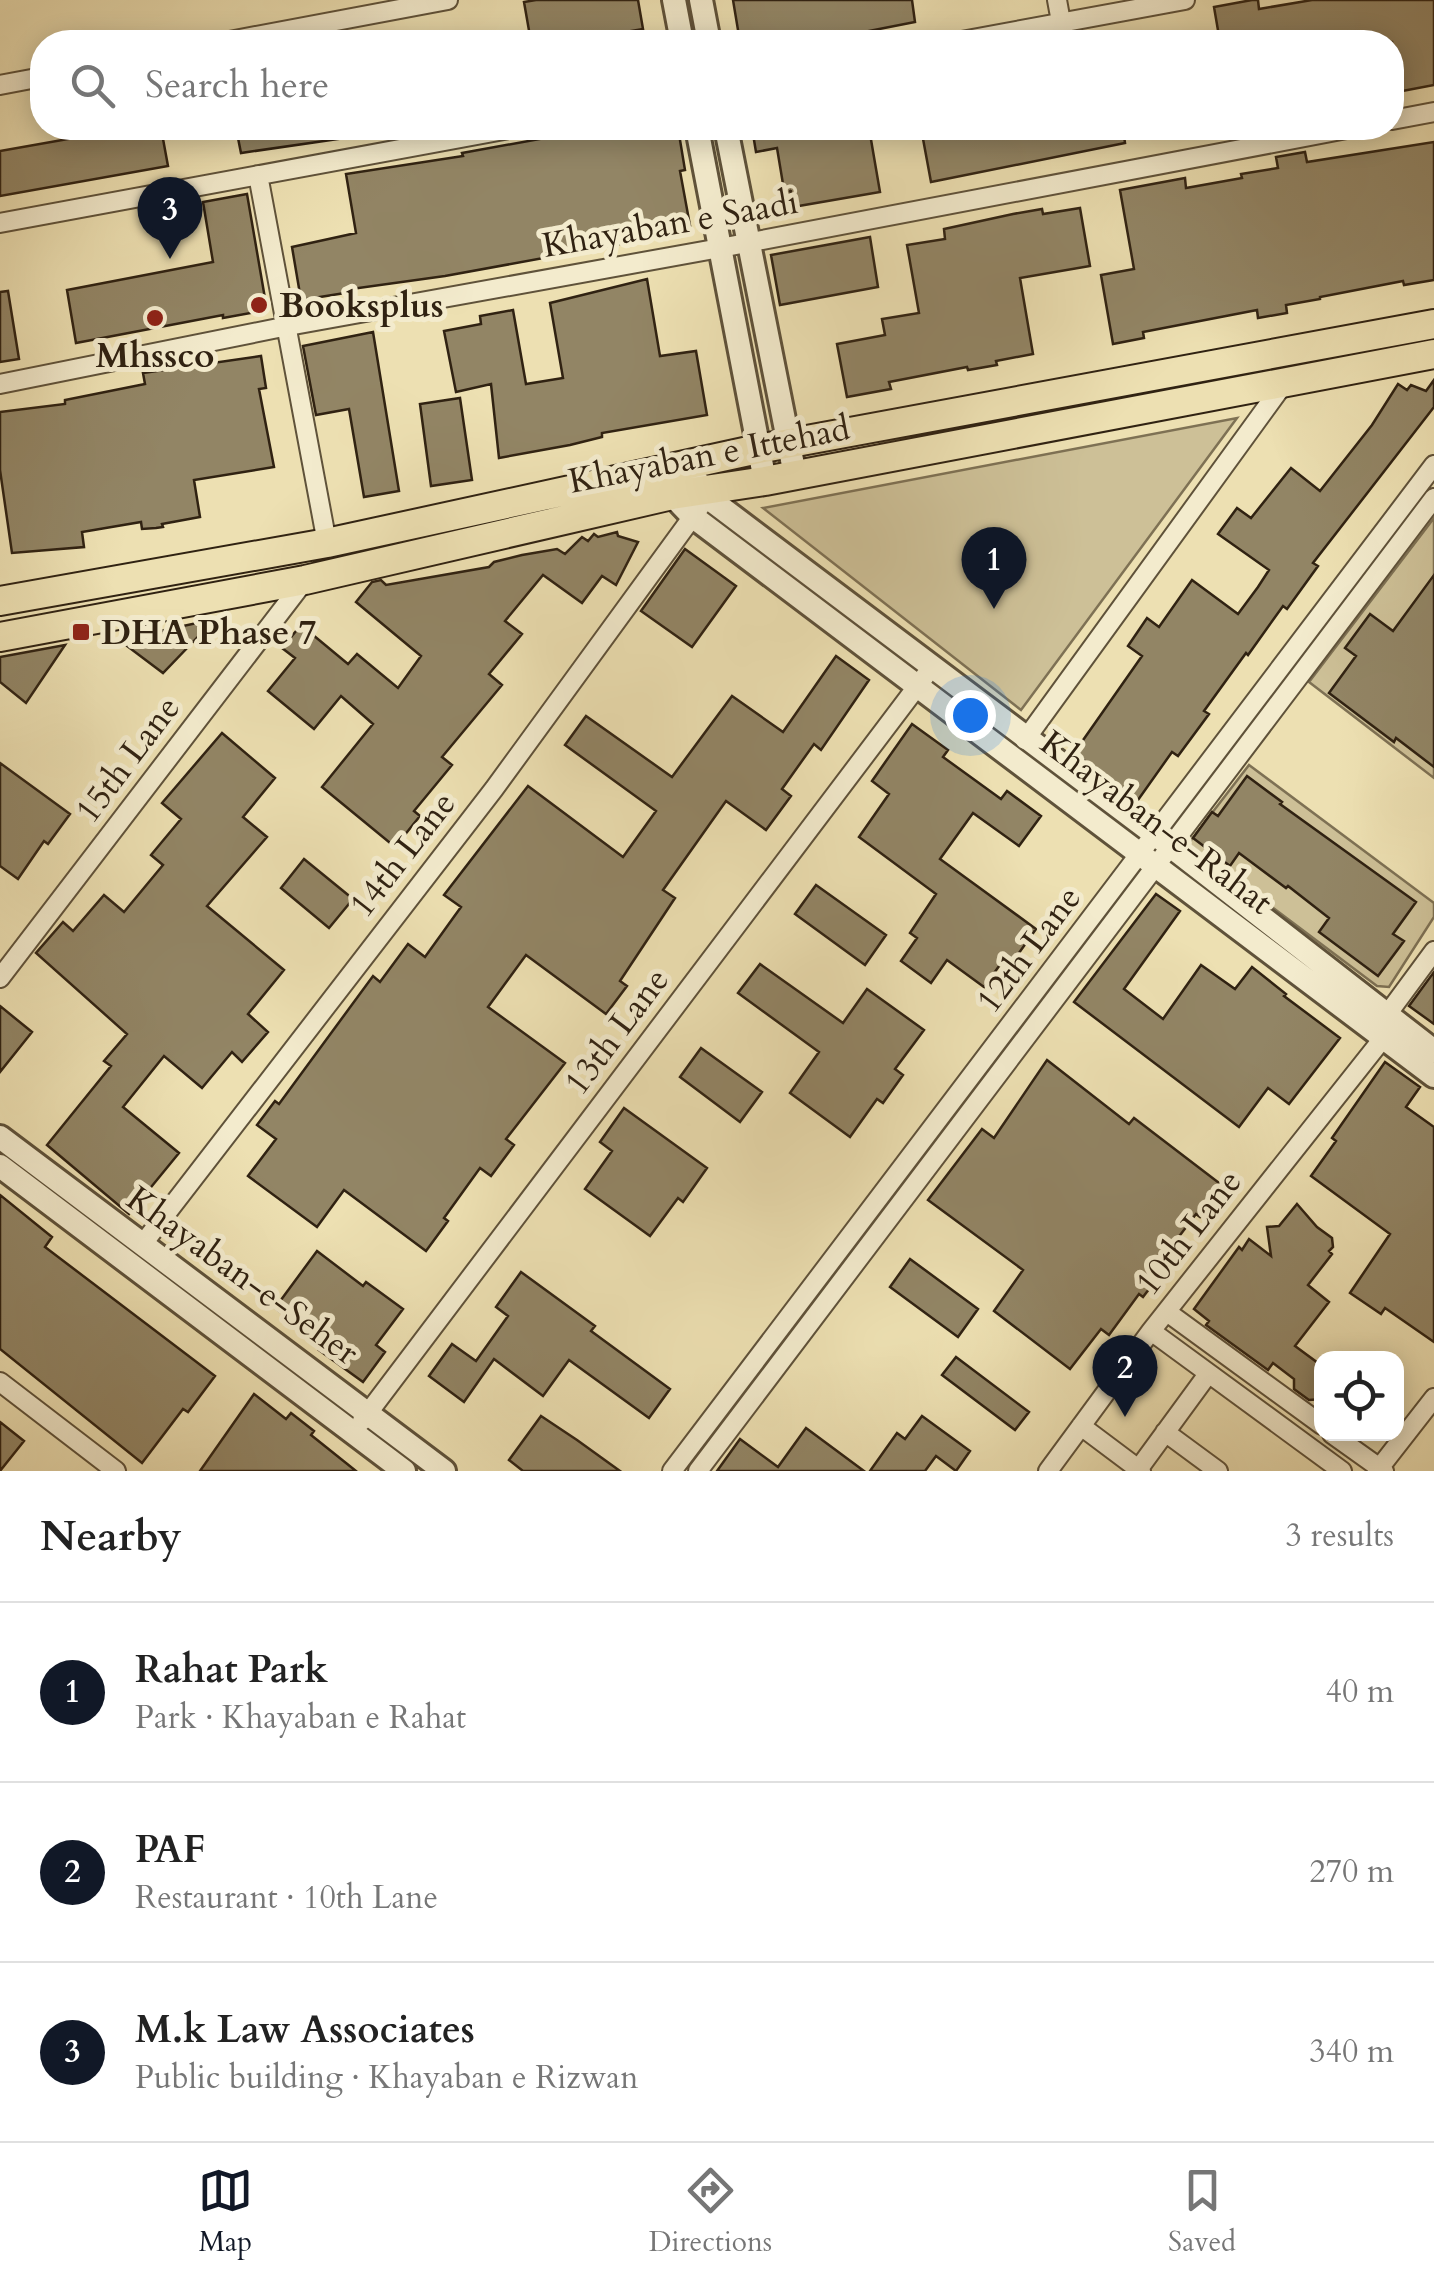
<!DOCTYPE html>
<html lang="en">
<head>
<meta charset="utf-8">
<style>
	:root { --surface:#fff; --page:#f6f6f6; --text:#222; --muted:#767676; --line:#e0e0e0; --accent:#111827 }
	body { margin:0; font-family:Cardo,serif; background:var(--page); color:var(--text) }
	.controls { position:absolute; right:30px; bottom:30px; display:grid; overflow:hidden; border-radius:20px; box-shadow:0 5px 25px #0003 }
	.controls button { width:90px; height:90px; display:grid; place-items:center; padding:0; border:0; border-bottom:2px solid var(--line); background:var(--surface); color:var(--text); font:50px sans-serif }
	.you { position:absolute; left:970px; top:715px; width:35px; height:35px; margin:-25px; border:8px solid #fff; border-radius:50%; background:#1a73e8; box-shadow:0 0 0 15px #1a73e833 }
	.badge { display:grid; place-items:center; width:65px; height:65px; border-radius:50%; background:var(--accent); color:#fff; font-size:32px; font-weight:700 }
	.pin { position:absolute; translate:-50% -82px; filter:drop-shadow(0 2px 5px #0008) }
	.pin::after { content:''; position:absolute; top:52px; width:35px; height:30px; background:inherit; clip-path:polygon(0 0,100% 0,50% 100%) }
	.list { margin:0; padding:0; list-style:none }
	h2 { display:flex; justify-content:space-between; align-items:center; height:130px; margin:0; padding:0 40px; font-size:42px }
	h2 small { font-size:32px; font-weight:400; color:var(--muted) }
	.list li { display:grid; grid-template-columns:65px 1fr auto; gap:30px; align-items:center; box-sizing:border-box; height:180px; padding:0 40px; border-top:2px solid var(--line) }
	.list b { display:block; font-size:38px; white-space:nowrap }
	.list p { margin:0; font-size:32px; white-space:nowrap; color:var(--muted) }
	.list em { font-size:32px; font-style:normal; color:var(--muted) }
	.icon { flex:none; width:55px; height:55px; fill:none; stroke:currentColor; stroke-width:2; stroke-linecap:round; stroke-linejoin:round }
	.map { position:relative; flex:none; width:1434px; height:1471px; overflow:hidden }
	.search { position:absolute; background:var(--surface); box-shadow:0 5px 25px #0003; left:30px; right:30px; top:30px; height:110px; display:flex; align-items:center; gap:25px; box-sizing:border-box; padding:0 35px; border-radius:40px; color:var(--muted); font-size:38px }
	.sheet { height:670px; background:var(--surface) }
	nav { display:flex; justify-content:space-around; align-items:center; box-sizing:border-box; height:140px; border-top:2px solid var(--line); background:var(--surface); font-size:28px; color:var(--muted) }
	nav a { display:grid; justify-items:center; gap:5px }
	nav .on { color:var(--accent) }
	.map>svg:first-child { display:block }
	.green { fill:#cdc097; stroke:#7e7154; stroke-width:2.5 }
	.building { fill:#928565; stroke:#302212; stroke-width:2.5 }
	.lines { fill:none; stroke-linecap:round; stroke-linejoin:round }
	.minor-casing { stroke:#5f523a; stroke-width:22 }
	.tertiary-casing { stroke:#5f523a; stroke-width:28 }
	.primary-casing { stroke:#302212; stroke-width:32 }
	.minor { stroke:#f3ebcd; stroke-width:18 }
	.tertiary { stroke:#f3ebcd; stroke-width:22 }
	.primary { stroke:#ede0b2; stroke-width:28 }
	.poi-dot { fill:#8f2418; stroke:#f3ebcd; stroke-width:4 }
	.labels { text-anchor:middle; stroke-width:10; stroke-linejoin:round; paint-order:stroke }
	.street-label { font-size:35px; fill:#302212; stroke:#f3ebcd }
	.poi-label { font-size:35px; font-weight:bold; fill:#302212; stroke:#f3ebcd; text-anchor:start }
</style>
</head>
<body>
<div class="map">
<svg width="1434" height="1471" viewBox="0 0 1434 1471">
	<rect width="100%" height="100%" fill="#ede0b2"/>
	<filter id="stains"><feTurbulence type="fractalNoise" baseFrequency=".002" numOctaves="4"/><feColorMatrix values="0 0 0 0 .2 0 0 0 0 .09 0 0 0 0 .02 0 0 0 .5 -.17"/></filter>
	<radialGradient id="worn" r=".72"><stop offset=".6" stop-color="#630" stop-opacity="0"/><stop offset="1" stop-color="#630" stop-opacity=".3"/></radialGradient>
	<path class="green" d="M1237,418L1021,710L763,508Z
		M1434,518V778L1309,682Z
		M1249,765L1434,903V917L1389,987L1377,986L1188,844Z"/>
	<path class="building" d="M536,0H638L643,29L591,38L531,42L524,2Z
		M733,0H912L915,22L813,42H740Z
		M1252,0H1258L1259,9L1312,0H1434V85L1392,93V42H1220L1214,7Z
		M130,128H161L168,166L0,196V151Z
		M236,128H366V135L241,153Z
		M600,128H678L685,170L680,171L691,231L445,276L344,290L345,293L301,300L292,247L356,233L346,174L463,156L462,153Z
		M752,128H869L880,192L787,208L777,148L756,152Z
		M921,128H1123L1125,143L931,182Z
		M1434,142V280L1404,285L1403,281L1320,297V299L1286,305L1287,313L1258,318L1257,310L1143,332L1144,338L1113,344L1101,275L1134,269L1120,190L1185,178L1186,188L1242,178L1241,174L1278,168L1276,157L1305,152L1307,162Z
		M247,194L267,310L223,318V315L76,343L67,290L213,262L203,202Z
		M1080,208L1090,266L1020,278L1033,354L996,361L997,365L968,370L967,367L889,382L891,389L847,397L837,344L885,335L882,319L919,313L907,245L945,239L944,229L1013,214L1042,209L1043,214Z
		M870,237L878,287L780,305L771,255Z
		M647,279L660,356L696,351L707,415L602,433V437L570,445L499,458L491,384L456,392L444,331L481,324L480,316L513,310L526,384L563,378L550,303Z
		M8,291L19,359L0,362V292Z
		M373,332L399,491L364,497L349,409L316,415L303,346Z
		M261,356L266,388L259,389L274,467L194,480L200,517L162,524L163,527L156,528L142,529L141,522L82,532L84,547L12,553L0,470V412L65,404V400L145,384L143,373Z
		M1434,380V407L1313,563L1318,566L1287,609L1283,606L1248,655L1246,653L1204,711L1209,714L1178,756L1172,752L1138,800L1074,753L1142,656L1128,646L1147,618L1159,627L1192,580L1238,614L1258,587L1269,570L1218,534L1237,508L1251,518L1291,468L1320,491L1372,425L1398,384L1407,390L1411,385L1426,391Z
		M460,398L472,480L431,486L420,404Z
		M617,532L618,536L638,542L616,585L602,576L582,603L543,575L505,621L522,634L489,674L502,685L442,757L452,765L414,811L420,816L395,847L322,787L373,724L341,696L314,729L268,691L295,658L282,648L301,625L348,664L357,654L398,688L421,656L356,602L372,582L381,580L386,585L489,567L494,562L522,555L557,549L565,554L582,537L588,541L594,534L598,537Z
		M685,549L736,586L692,647L641,611Z
		M1434,575V767L1396,738L1394,742L1329,693L1356,656L1345,648L1370,614L1393,631Z
		M215,619L163,673L119,640Z
		M65,645L26,703L0,682V657Z
		M836,656L869,680L821,750L814,744L782,789L791,796L766,830L726,801L663,890L675,898L620,981L627,986L606,1014L526,955L488,1007L565,1063L506,1139L514,1145L491,1176L480,1168L444,1218L448,1221L426,1251L344,1190L317,1227L248,1176L276,1139L257,1125L275,1101L279,1104L373,976L380,982L408,944L425,957L461,907L444,895L528,786L623,857L656,811L565,745L586,716L672,777L732,696L783,732Z
		M912,724L948,750L943,757L1001,799L1007,791L1041,816L1019,846L973,813L940,859L1036,929L1014,960L1007,955L984,987L947,960L931,983L901,961L917,938L910,933L936,894L859,837L889,794L872,781Z
		M222,733L275,778L243,817L267,837L207,906L284,970L248,1014L268,1032L242,1062L232,1052L202,1088L164,1056L123,1107L179,1153L129,1214L47,1145L111,1066L104,1061L127,1034L36,953L63,922L73,931L104,895L124,912L163,865L151,855L181,819L162,803Z
		M0,763L70,814L48,844L44,841L18,879L0,866Z
		M1247,776L1282,802L1280,804L1416,902L1393,934L1404,941L1378,976L1319,932L1329,918L1288,886L1286,888L1239,853L1230,866L1193,838L1212,812L1218,816Z
		M304,859L353,899L329,928L281,888Z
		M816,885L886,935L865,965L795,914Z
		M1156,894L1180,911L1124,989L1163,1019L1201,965L1235,989L1252,967L1286,994L1284,996L1340,1038L1289,1104L1268,1088L1239,1127L1074,1002Z
		M760,964L843,1023L867,989L924,1030L895,1069L903,1075L883,1103L877,1099L850,1137L790,1093L819,1052L738,993Z
		M1434,972V1024L1409,1006Z
		M0,1006L32,1032L0,1072Z
		M701,1048L762,1092L740,1122L680,1077Z
		M1047,1060L1129,1124L1134,1118L1223,1186L1200,1217L1196,1214L1162,1259L1168,1264L1143,1297L1139,1294L1109,1335L1101,1329L1070,1369L994,1311L1023,1270L928,1200L982,1129L994,1138Z
		M1385,1062L1420,1087L1406,1107L1434,1127V1342L1385,1308L1381,1314L1350,1293L1390,1234L1311,1176L1336,1141L1332,1138Z
		M624,1108L707,1168L683,1202L678,1198L650,1236L585,1189L612,1151L600,1142Z
		M0,1195L52,1237L45,1247L215,1376L188,1412L183,1409L142,1463L0,1349Z
		M1297,1204L1317,1227L1332,1238L1333,1247L1329,1251L1332,1254L1308,1285L1329,1302L1295,1346L1322,1366V1399L1309,1400L1294,1389V1379L1273,1363L1268,1370L1206,1325L1209,1321L1194,1309L1239,1247L1242,1250L1249,1239L1271,1256L1267,1227L1279,1226Z
		M317,1251L363,1286L366,1282L403,1309L376,1345L385,1352L363,1382L319,1350L324,1345L275,1308Z
		M910,1259L978,1309L958,1337L890,1287Z
		M521,1272L595,1326L591,1331L670,1389L649,1418L569,1360L543,1396L494,1359L464,1402L429,1376L452,1344L476,1361L508,1316L496,1307Z
		M956,1357L1029,1412L1015,1430L942,1375Z
		M254,1394L286,1419L291,1413L314,1431L311,1435L356,1471H200Z
		M541,1416L577,1440L620,1471H523L509,1460Z
		M922,1416L970,1451L956,1471L936,1456L925,1471H870L897,1433L905,1439Z
		M0,1422L24,1441L0,1471Z
		M806,1428L864,1471H717L740,1439L778,1467Z"/>
	<g class="lines">
		<defs>
			<path id="minor" d="M1057,0L1061,22
				M224,42L448,0
				M956,42L1185,0
				M0,85L42,77
				M1392,120L1434,112
				M258,175L327,543
				M0,223L514,128
				M0,384L288,326L720,248L1352,128
				M1025,740L1285,382
				M0,978L305,580
				M1386,1016L1434,951
				M142,1245L494,789L707,497
				M1167,1312L1322,1425
				M1151,1331L1342,1471
				M0,1382L116,1471
				M362,1421L925,676
				M1081,1426L1141,1471
				M1165,1432L1218,1471
				M1332,1434L1384,1471
				M672,1471L1434,465
				M698,1471L1434,498
				M1048,1471L1151,1331L1384,1037
				M1137,1471L1208,1374
				M1377,1471L1434,1398"/>
			<path id="tertiary" d="M674,0L682,42
				M701,0L709,42
				M697,128L765,481
				M726,128L795,475
				M697,481L699,491L707,497L1169,845L1434,1051
				M670,482L672,495L692,516L1434,1076
				M0,1137L444,1471
				M0,1166L404,1471"/>
			<path id="primary" d="M0,601L327,543L758,449L1434,324
				M0,637L305,580L672,495L765,481L1434,354"/>
		</defs>
		<use href="#minor" class="minor-casing"/>
		<use href="#tertiary" class="tertiary-casing"/>
		<use href="#primary" class="primary-casing"/>
		<use href="#minor" class="minor"/>
		<use href="#tertiary" class="tertiary"/>
		<use href="#primary" class="primary"/>
	</g>
	<g class="poi-dot">
		<circle cx="259" cy="305" r="10"/>
		<circle cx="155" cy="318" r="10"/>
		<rect x="71" y="622" width="20" height="20" rx="5"/>
	</g>
	<g class="labels">
		<g class="street-label">
			<text transform="translate(670 223) rotate(-10)" y="12">Khayaban e Saadi</text>
			<text transform="translate(709 454) rotate(-11)" y="12">Khayaban e Ittehad</text>
			<text transform="translate(127 759) rotate(-53)" y="12">15th Lane</text>
			<text transform="translate(1157 822) rotate(37)" y="12">Khayaban-e-Rahat</text>
			<text transform="translate(402 854) rotate(-52)" y="12">14th Lane</text>
			<text transform="translate(1028 949) rotate(-53)" y="12">12th Lane</text>
			<text transform="translate(616 1031) rotate(-53)" y="12">13th Lane</text>
			<text transform="translate(1188 1232) rotate(-52)" y="12">10th Lane</text>
			<text transform="translate(243 1275) rotate(36)" y="12">Khayaban-e-Seher</text>
		</g>
		<g class="poi-label">
			<text x="279" y="317">Booksplus</text>
			<text x="155" y="367" text-anchor="middle">Mhssco</text>
			<text x="101" y="644">DHA Phase 7</text>
		</g>
	</g>
	<rect width="100%" height="100%" filter="url(#stains)"/>
	<rect width="100%" height="100%" fill="url(#worn)"/>
</svg>
<div class="controls">
<button><svg class="icon" aria-label="locate" viewBox="0 0 24 24"><circle cx="12" cy="12" r="6"/><path d="M12 2v4M12 18v4M2 12h4M18 12h4"/></svg></button>
</div>
<div class="you"></div>
<div class="pin badge" style="left:994px;top:609px">1</div>
<div class="pin badge" style="left:1125px;top:1417px">2</div>
<div class="pin badge" style="left:170px;top:259px">3</div>
<div class="search"><svg class="icon" aria-label="search" viewBox="0 0 24 24"><circle cx="10" cy="10" r="6"/><path d="M15 15l6 6"/></svg>Search here</div>
</div>
<section class="sheet">
<h2>Nearby<small>3 results</small></h2>
<ul class="list">
<li><span class="badge">1</span><div><b>Rahat Park</b><p>Park · Khayaban e Rahat</p></div><em>40 m</em></li>
<li><span class="badge">2</span><div><b>PAF</b><p>Restaurant · 10th Lane</p></div><em>270 m</em></li>
<li><span class="badge">3</span><div><b>M.k Law Associates</b><p>Public building · Khayaban e Rizwan</p></div><em>340 m</em></li>
</ul>
</section>
<nav>
<a class="on"><svg class="icon" aria-label="map" viewBox="0 0 24 24"><path d="M3 6l6-2 6 2 6-2v14l-6 2-6-2-6 2zM9 4v14M15 6v14"/></svg>Map</a>
<a><svg class="icon" aria-label="directions" viewBox="0 0 24 24"><path d="M12 3l9 9-9 9-9-9zM9 14v-3h6M13 9l2 2-2 2"/></svg>Directions</a>
<a><svg class="icon" aria-label="saved" viewBox="0 0 24 24"><path d="M7 4h10v16l-5-4-5 4z"/></svg>Saved</a>
</nav>
</body>
</html>
